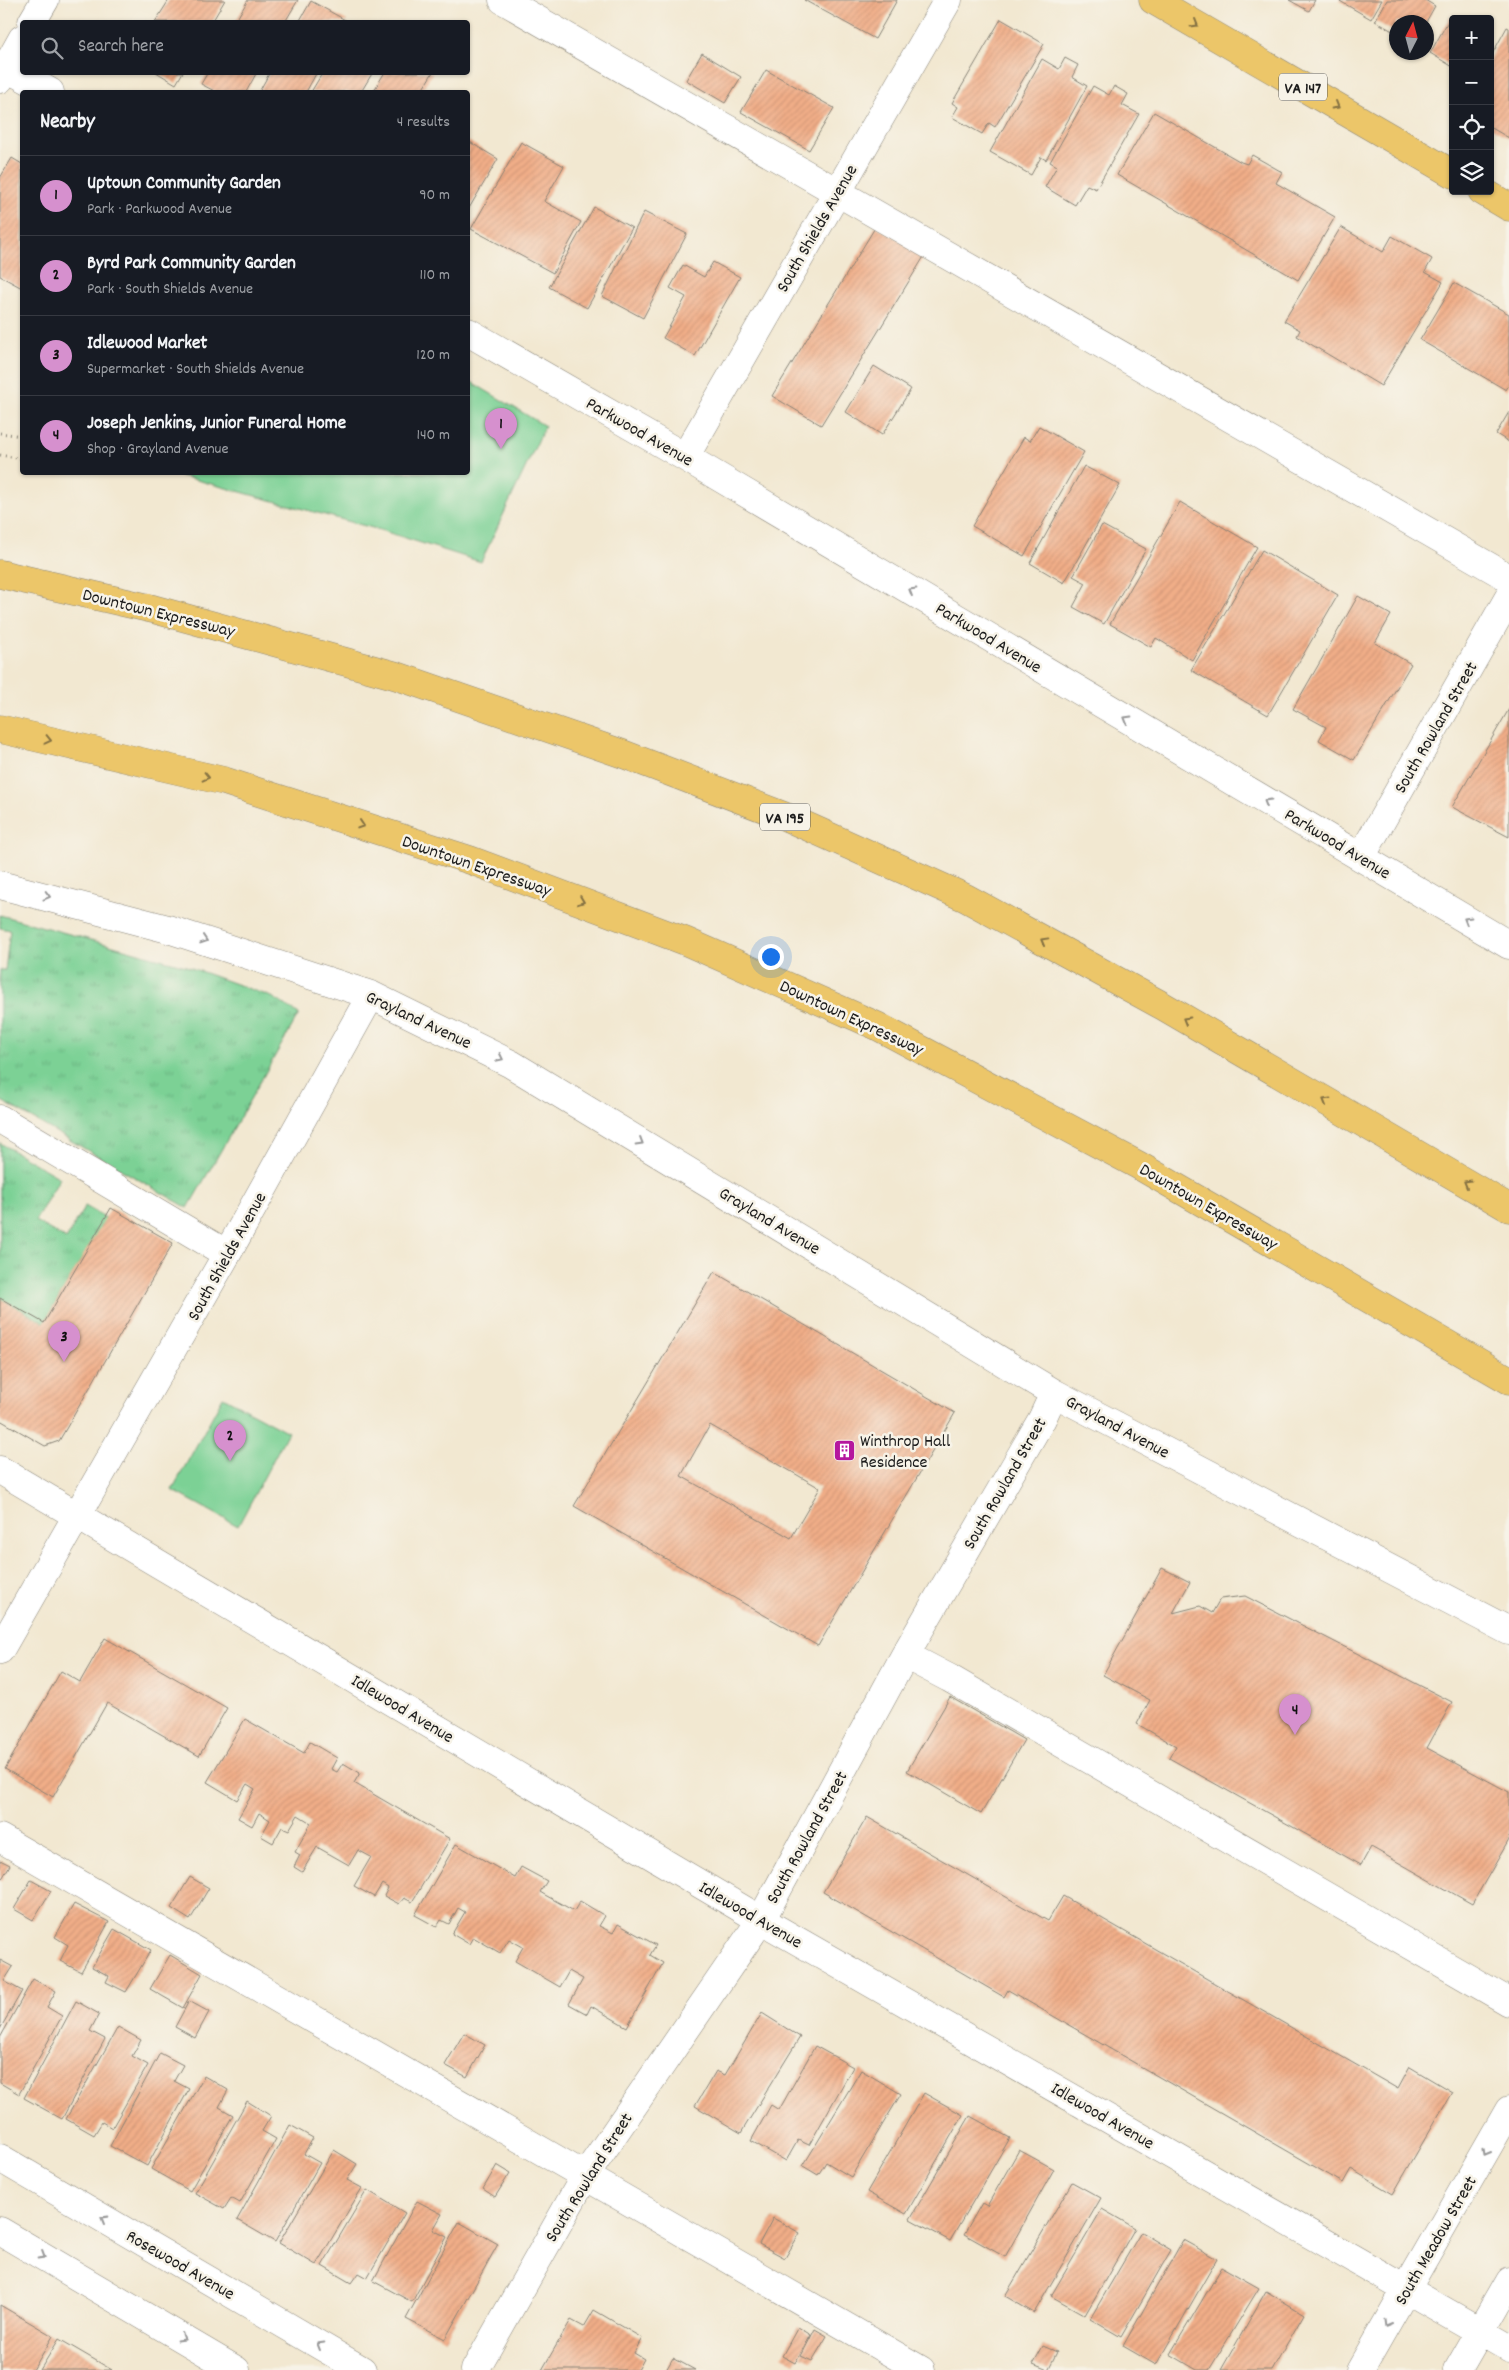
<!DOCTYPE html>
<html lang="en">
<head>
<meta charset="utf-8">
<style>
	:root { --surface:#171b24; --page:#242831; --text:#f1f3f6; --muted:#9ea1a6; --line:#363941; --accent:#d690ce }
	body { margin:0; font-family:Dekko,sans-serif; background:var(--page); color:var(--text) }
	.controls { position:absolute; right:15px; top:15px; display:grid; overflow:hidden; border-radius:5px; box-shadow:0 1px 4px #0004 }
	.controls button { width:45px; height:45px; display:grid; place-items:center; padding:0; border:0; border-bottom:1px solid var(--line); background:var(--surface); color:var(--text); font:25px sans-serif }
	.compass { position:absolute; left:1389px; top:15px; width:45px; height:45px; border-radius:50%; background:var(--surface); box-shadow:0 1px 4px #0004; rotate:6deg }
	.you { position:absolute; left:770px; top:956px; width:18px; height:18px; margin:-12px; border:4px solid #fff; border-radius:50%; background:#1a73e8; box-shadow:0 0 0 8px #1a73e833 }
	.badge { display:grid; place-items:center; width:32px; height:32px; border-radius:50%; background:var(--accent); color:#111; font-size:16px; font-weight:700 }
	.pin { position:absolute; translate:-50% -41px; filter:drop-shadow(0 1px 2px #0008) }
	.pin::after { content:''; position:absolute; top:26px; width:18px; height:15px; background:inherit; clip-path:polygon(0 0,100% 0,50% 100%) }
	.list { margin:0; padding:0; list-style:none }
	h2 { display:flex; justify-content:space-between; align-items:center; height:65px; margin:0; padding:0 20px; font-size:21px }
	h2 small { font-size:16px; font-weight:400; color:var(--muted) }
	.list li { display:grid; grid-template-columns:32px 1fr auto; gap:15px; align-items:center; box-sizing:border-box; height:80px; padding:0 20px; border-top:1px solid var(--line) }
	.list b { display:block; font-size:19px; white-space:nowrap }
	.list p { margin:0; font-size:16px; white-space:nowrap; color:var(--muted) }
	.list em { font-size:16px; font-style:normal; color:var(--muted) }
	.icon { flex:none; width:28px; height:28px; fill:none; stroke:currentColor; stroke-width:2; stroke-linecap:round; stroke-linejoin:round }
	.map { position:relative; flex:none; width:1509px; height:2370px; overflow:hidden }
	.search { position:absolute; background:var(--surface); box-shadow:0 1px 4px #0004; left:20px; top:20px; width:450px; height:55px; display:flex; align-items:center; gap:12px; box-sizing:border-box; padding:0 18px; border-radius:5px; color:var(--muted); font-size:19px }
	.panel { position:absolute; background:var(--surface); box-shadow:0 1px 4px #0004; left:20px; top:90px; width:450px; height:385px; border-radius:5px }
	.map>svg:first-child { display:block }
	.grass { fill:url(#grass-tufts); stroke:#4c7658 }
	.garden { fill:#7bd195; stroke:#4c7658 }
	.building { fill:url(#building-hatch); fill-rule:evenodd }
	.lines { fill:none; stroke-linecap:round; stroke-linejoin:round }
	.minor-casing { stroke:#878276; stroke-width:29 }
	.major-casing { stroke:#878276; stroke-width:29 }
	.highway-casing { stroke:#878276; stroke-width:29 }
	.path { stroke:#878276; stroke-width:3; stroke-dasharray:1 4; stroke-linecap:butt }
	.minor { stroke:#fff; stroke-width:28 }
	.major { stroke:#ecc669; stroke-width:28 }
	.highway { stroke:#ecc669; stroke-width:28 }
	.oneway { stroke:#847142 }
	.oneway2 { stroke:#999 }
	.labels { text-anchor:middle; stroke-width:5; stroke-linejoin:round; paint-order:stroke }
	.shield { fill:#f7f3e8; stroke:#5e5c59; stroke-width:1 }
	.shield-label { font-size:16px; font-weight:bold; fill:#1c1c1c }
	.street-label { font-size:18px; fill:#1c1c1c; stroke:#f7f3e8 }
	.poi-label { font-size:18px; fill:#1c1c1c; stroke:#f7f3e8; text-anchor:start }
</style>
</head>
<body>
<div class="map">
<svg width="1509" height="2370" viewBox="0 0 1509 2370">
	<defs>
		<pattern id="grass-tufts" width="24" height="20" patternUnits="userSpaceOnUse" patternTransform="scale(1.25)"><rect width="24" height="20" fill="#7bd195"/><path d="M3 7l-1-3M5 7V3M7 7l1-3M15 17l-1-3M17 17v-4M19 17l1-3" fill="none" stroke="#6ab380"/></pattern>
		<pattern id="building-hatch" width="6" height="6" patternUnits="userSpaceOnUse" patternTransform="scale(1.25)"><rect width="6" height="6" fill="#f1ae88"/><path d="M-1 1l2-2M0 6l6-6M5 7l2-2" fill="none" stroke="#ce9575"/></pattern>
	</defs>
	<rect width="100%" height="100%" fill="#f7f3e8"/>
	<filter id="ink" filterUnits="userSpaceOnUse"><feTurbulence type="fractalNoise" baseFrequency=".02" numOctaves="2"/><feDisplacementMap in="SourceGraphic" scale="10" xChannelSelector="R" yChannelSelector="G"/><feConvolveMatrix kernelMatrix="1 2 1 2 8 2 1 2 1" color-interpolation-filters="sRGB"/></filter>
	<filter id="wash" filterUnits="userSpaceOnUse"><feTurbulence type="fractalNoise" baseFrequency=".0096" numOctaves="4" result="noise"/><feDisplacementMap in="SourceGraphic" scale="20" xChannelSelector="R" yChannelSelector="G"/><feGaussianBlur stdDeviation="1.12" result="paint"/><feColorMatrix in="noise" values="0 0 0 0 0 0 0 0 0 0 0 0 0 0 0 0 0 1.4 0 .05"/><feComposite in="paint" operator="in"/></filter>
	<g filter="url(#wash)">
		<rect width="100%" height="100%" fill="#f2e8d1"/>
		<path class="grass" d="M0,915L186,966L272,997L299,1014L188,1208L0,1100V970H5L10,930L0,928Z
			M0,1143L60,1178L35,1221L66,1239L85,1206L106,1218L44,1323L0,1298Z"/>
		<path class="garden" d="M468,380L545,426L481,562L380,530L171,473L468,472Z
			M223,1397L288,1432L238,1526L172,1490Z"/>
		<g id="blocks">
			<path class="building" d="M169,0H225L212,22H155Z
				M248,0H298L285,22H235Z
				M804,0H897L875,39Z
				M1289,0H1315L1309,11Z
				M1338,0H1382L1371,19Z
				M1387,0H1425L1435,6L1426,22H1396V33L1375,21Z
				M311,1L347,21L346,22H299Z
				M1450,18L1453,20V67L1430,53Z
				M1001,19L1044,44L995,127L989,123L982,134L952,117L958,107L952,103Z
				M1507,27L1509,28V138L1490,127V58Z
				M702,53L741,77L725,103L686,80Z
				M1065,58L1078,65L1072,77L1087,86L1046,160L1041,157L1031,175L990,152L1042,59L1059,69Z
				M766,70L834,108L809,150L741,112Z
				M156,72H183L176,84Z
				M208,72H257L246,92H216L201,84Z
				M270,72H317L306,92H259Z
				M323,72H373L361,92H311Z
				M385,72H433L421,92H373Z
				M1093,86L1109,95L1114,86L1128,94L1122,105L1139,114L1096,189L1087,185L1075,205L1045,187L1057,166L1050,162Z
				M1154,112L1241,162L1247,164L1252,155L1282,172L1276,183L1335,217L1298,280L1117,175Z
				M468,141L498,159L468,210Z
				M521,142L564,166L544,201L581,222L553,273L471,229Z
				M12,158L22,164V288L0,276V178Z
				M594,207L632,228L587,308L549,287Z
				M644,212L687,234L643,318L602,296Z
				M876,226L925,255L821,425L772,396Z
				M1341,227L1383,252L1392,236L1432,259L1425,272L1443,282L1381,386L1297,336L1300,330L1284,321Z
				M713,262L740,277L695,356L663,338L686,297L670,288L683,265L704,277Z
				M1454,283L1509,314V385L1506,390L1420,340Z
				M874,366L911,389L882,435L846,412Z
				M1509,412V442L1496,434Z
				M1039,426L1084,452L1024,556L972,526L1024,437L1030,441Z
				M1084,466L1120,485L1064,583L1030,563Z
				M1180,502L1257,547L1192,660L1156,638L1151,647L1110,624Z
				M1102,525L1146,549L1104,624L1073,607L1086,583L1073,576Z
				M1262,550L1338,595L1268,715L1191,670Z
				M1358,596L1391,615L1375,643L1411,664L1354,760L1319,740L1326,727L1293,709Z
				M1509,709V837L1452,807Z
				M111,1208L173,1243L59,1441L45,1446L0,1420V1298L44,1323Z
				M714,1272L955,1413L818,1646L574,1506ZM710,1425L820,1488L791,1538L681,1476Z
				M1162,1568L1190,1582L1173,1613L1200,1606L1212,1613L1220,1599L1245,1596L1452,1702L1427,1748L1509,1792V1840L1472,1904L1371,1847L1361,1865L1169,1758L1176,1746L1137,1724L1150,1700L1103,1675Z
				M105,1638L227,1708L199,1756L107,1703L53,1797L5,1769L61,1671L80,1682Z
				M950,1697L1024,1740L981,1814L907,1771Z
				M245,1719L304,1753L310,1742L337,1758L331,1769L337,1772L343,1763L360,1773L354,1783L450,1839L412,1902L404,1898L399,1904L384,1896L388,1888L382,1884L374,1897L354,1886L371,1857L358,1850L349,1865L317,1847L302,1872L294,1867L300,1855L295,1852L311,1823L298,1815L289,1830L282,1827L273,1843L261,1836L270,1820L259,1813L252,1826L238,1818L255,1789L247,1784L237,1800L207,1782Z
				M867,1817L1048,1921L1063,1896L1398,2089L1410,2067L1452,2092L1393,2194L1351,2169L1343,2183L1008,1990L1004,1997L823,1892Z
				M456,1844L515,1878L521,1867L547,1881L540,1892L545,1895L574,1911L580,1901L605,1916L599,1926L613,1933L618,1924L656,1945L650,1955L663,1963L627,2027L591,2006L587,2014L569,2004L583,1979L569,1971L560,1987L515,1961L523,1947L509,1939L500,1953L473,1937L469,1944L452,1934L465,1912L458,1908L449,1924L441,1920L437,1927L415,1915Z
				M0,1860L10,1865L0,1882Z
				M190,1877L209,1888L190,1920L171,1908Z
				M31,1880L51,1891L33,1920L14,1909Z
				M74,1904L109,1922L81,1972L60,1961L68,1945L55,1937Z
				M114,1929L151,1950L126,1992L106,1982L109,1976L92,1967Z
				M170,1955L202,1974L183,2008L150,1989Z
				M0,1960L13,1967L4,1981L22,1991L0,2029Z
				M33,1979L56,1991L47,2007L62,2016L19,2094L0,2083V2038Z
				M76,2001L99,2014L90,2031L105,2039L62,2119L24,2098Z
				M189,2001L209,2012L195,2038L175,2027Z
				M762,2013L800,2037L741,2133L695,2106L716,2071L725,2075Z
				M118,2027L141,2040L132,2056L148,2065L112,2128L102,2122L94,2135L66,2119Z
				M464,2033L485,2045L467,2077L445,2065Z
				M815,2046L853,2067L809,2145L798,2140L786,2161L751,2141L771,2105L779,2110Z
				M160,2053L183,2065L174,2081L189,2089L147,2166L110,2146Z
				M861,2070L901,2094L851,2177L826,2162L818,2175L803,2166Z
				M204,2076L228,2090L219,2107L233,2115L190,2191L151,2169Z
				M924,2093L963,2115L906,2214L867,2192Z
				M247,2101L271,2116L262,2131L276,2139L240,2203L231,2198L224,2209L195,2193Z
				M970,2116L1010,2138L950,2241L910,2219Z
				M290,2125L313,2138L304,2154L320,2163L275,2242L237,2220Z
				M334,2150L357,2164L347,2180L362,2188L316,2265L279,2243Z
				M1019,2150L1054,2169L1005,2257L964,2234L982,2203L987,2206Z
				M497,2165L510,2173L495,2197L483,2189Z
				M1072,2182L1101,2198L1034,2313L1005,2296Z
				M367,2190L405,2213L367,2278L358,2273L351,2283L322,2266Z
				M417,2201L442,2214L433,2230L447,2237L412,2302L373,2281Z
				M1102,2209L1135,2228L1085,2315L1051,2296Z
				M773,2218L800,2233L785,2258L759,2244Z
				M459,2222L498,2244L445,2339L406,2319Z
				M1141,2232L1171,2250L1121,2337L1090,2319Z
				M1183,2240L1217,2259L1156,2365L1123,2346Z
				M1222,2267L1259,2288L1209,2370H1197L1170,2354Z
				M1266,2291L1304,2314L1272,2370H1221Z
				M0,2305L53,2336L33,2370H0Z
				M594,2310L642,2338L634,2353L644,2359L638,2370H542L571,2320L584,2327Z
				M798,2327L811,2335L795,2363L782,2356Z
				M815,2329L827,2336L812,2361L801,2356Z
				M59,2339L95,2360L112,2370H40Z
				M1043,2346L1057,2352L1048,2370L1033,2364Z
				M673,2358L695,2370H666Z"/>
		</g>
	</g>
	<g filter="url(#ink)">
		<use href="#blocks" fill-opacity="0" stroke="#878276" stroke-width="1"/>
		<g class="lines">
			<defs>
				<path id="minor" d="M503,0L1509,578
					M32,22L45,0
					M0,64L50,92
					M0,79L22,39
					M468,332L685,457L1509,945
					M685,457L948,0
					M1361,857L1509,597
					M0,885L168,929L371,995L511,1064L1054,1393L1509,1631
					M0,1119L227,1254
					M0,1470L761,1920L1509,2348
					M0,1650L227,1254L371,995
					M905,1655L949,1678L1509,2002
					M0,1838L921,2370
					M0,2158L362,2370
					M0,2231L236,2370
					M475,2370L585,2176L761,1920L905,1655L1042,1419L1054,1393
					M1360,2370L1509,2110
					M1458,2370L1509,2281"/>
				<path id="major" d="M1153,0L1453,174
					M1482,191L1509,207"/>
				<path id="highway" d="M0,574L153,609L397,676L623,754L784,816L966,898L1163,1006L1509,1208
					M0,729L224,781L470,860L685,941L877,1026L1138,1165L1509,1380"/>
			</defs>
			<use href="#minor" class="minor-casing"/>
			<use href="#major" class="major-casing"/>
			<use href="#highway" class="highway-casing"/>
			<path class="path" d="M0,433L22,436
				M0,455L22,459"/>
			<use href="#minor" class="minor"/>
			<use href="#major" class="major"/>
			<use href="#highway" class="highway"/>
		</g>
		<defs><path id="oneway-chevron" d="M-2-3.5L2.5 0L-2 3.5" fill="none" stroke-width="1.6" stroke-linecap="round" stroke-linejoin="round" transform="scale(1.25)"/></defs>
		<g class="oneway">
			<use href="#oneway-chevron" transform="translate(1195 24) rotate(30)"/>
			<use href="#oneway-chevron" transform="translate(1336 106) rotate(30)"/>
			<use href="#oneway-chevron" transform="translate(48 740) rotate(13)"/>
			<use href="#oneway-chevron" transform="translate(206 777) rotate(13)"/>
			<use href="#oneway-chevron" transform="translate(361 825) rotate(18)"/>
			<use href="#oneway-chevron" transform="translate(581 901) rotate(21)"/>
			<use href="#oneway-chevron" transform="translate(1044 941) rotate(-151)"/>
			<use href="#oneway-chevron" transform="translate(1186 1020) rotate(-150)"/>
			<use href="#oneway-chevron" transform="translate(1326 1101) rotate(-150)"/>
			<use href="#oneway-chevron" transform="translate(1467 1183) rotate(-150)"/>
		</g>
		<g class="oneway2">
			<use href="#oneway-chevron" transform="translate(912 591) rotate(-149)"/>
			<use href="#oneway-chevron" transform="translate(1127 719) rotate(-149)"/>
			<use href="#oneway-chevron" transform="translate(1267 802) rotate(-149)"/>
			<use href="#oneway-chevron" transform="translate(47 896) rotate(15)"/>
			<use href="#oneway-chevron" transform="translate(1467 920) rotate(-149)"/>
			<use href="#oneway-chevron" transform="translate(204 940) rotate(18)"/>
			<use href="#oneway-chevron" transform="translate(500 1058) rotate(26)"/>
			<use href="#oneway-chevron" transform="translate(640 1142) rotate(31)"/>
			<use href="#oneway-chevron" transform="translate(1485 2153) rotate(120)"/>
			<use href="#oneway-chevron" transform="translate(104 2219) rotate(-150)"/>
			<use href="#oneway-chevron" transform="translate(42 2256) rotate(31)"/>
			<use href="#oneway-chevron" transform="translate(1387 2324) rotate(120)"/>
			<use href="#oneway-chevron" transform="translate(182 2338) rotate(31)"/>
			<use href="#oneway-chevron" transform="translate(320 2345) rotate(-150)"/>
		</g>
	</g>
	<defs>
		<symbol id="building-square" viewBox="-11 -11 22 22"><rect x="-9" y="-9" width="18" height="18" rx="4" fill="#b5179e" stroke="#f7f3e8"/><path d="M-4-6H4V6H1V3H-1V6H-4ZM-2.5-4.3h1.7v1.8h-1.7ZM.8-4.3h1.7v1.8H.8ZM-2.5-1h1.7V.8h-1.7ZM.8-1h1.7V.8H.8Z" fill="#fff"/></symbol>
	</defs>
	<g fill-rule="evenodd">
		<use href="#building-square" x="832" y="1438" width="25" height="25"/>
	</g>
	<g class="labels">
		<g class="shield">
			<rect x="1279" y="73.5" width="48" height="27" rx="4"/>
			<rect x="760" y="803.5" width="50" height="27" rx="4"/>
		</g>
		<g class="shield-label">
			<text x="1303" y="93">VA 147</text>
			<text x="785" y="823">VA 195</text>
		</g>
		<g class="street-label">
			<text transform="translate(816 228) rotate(-60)" y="6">South Shields Avenue</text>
			<text transform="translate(640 431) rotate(30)" y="6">Parkwood Avenue</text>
			<text transform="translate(159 612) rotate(14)" y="6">Downtown Expressway</text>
			<text transform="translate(989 637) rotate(31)" y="6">Parkwood Avenue</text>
			<text transform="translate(1435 727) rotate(-60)" y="6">South Rowland Street</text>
			<text transform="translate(1338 843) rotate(31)" y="6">Parkwood Avenue</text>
			<text transform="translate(477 865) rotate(19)" y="6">Downtown Expressway</text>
			<text transform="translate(852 1017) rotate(25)" y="6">Downtown Expressway</text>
			<text transform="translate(419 1019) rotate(25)" y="6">Grayland Avenue</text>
			<text transform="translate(1209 1206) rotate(30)" y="6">Downtown Expressway</text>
			<text transform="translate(770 1220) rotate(31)" y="6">Grayland Avenue</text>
			<text transform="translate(226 1256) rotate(-61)" y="6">South Shields Avenue</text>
			<text transform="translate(1118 1426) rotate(28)" y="6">Grayland Avenue</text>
			<text transform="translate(1004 1483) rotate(-60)" y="6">South Rowland Street</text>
			<text transform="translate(403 1708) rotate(31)" y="6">Idlewood Avenue</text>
			<text transform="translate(806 1837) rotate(-61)" y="6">South Rowland Street</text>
			<text transform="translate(751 1914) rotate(30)" y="6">Idlewood Avenue</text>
			<text transform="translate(1103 2115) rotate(30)" y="6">Idlewood Avenue</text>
			<text transform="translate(588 2177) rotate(-58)" y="6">South Rowland Street</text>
			<text transform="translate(1435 2240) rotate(-60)" y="6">South Meadow Street</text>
			<text transform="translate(181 2264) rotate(30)" y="6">Rosewood Avenue</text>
		</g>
		<g class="poi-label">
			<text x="860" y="1446">Winthrop Hall<tspan x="860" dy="21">Residence</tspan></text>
		</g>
	</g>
</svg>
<div class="controls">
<button>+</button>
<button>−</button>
<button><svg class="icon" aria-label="locate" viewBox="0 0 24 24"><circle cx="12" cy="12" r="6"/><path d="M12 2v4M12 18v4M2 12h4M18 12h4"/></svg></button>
<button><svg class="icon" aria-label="layers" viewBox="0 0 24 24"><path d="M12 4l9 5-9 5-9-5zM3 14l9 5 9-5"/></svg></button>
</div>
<svg class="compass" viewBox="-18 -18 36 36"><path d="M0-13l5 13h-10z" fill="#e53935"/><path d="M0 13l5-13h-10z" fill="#9ea1a6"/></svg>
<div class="you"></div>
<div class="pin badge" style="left:501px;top:449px">1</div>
<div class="pin badge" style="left:230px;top:1461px">2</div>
<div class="pin badge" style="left:64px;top:1362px">3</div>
<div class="pin badge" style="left:1295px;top:1735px">4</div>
<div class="search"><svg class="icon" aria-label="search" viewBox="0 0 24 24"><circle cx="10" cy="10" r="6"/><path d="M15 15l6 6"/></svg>Search here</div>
<section class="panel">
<h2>Nearby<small>4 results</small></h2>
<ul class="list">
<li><span class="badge">1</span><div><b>Uptown Community Garden</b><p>Park · Parkwood Avenue</p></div><em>90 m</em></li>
<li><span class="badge">2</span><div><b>Byrd Park Community Garden</b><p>Park · South Shields Avenue</p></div><em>110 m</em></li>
<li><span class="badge">3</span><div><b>Idlewood Market</b><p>Supermarket · South Shields Avenue</p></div><em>120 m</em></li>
<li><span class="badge">4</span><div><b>Joseph Jenkins, Junior Funeral Home</b><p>Shop · Grayland Avenue</p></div><em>140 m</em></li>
</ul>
</section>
</div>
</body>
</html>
